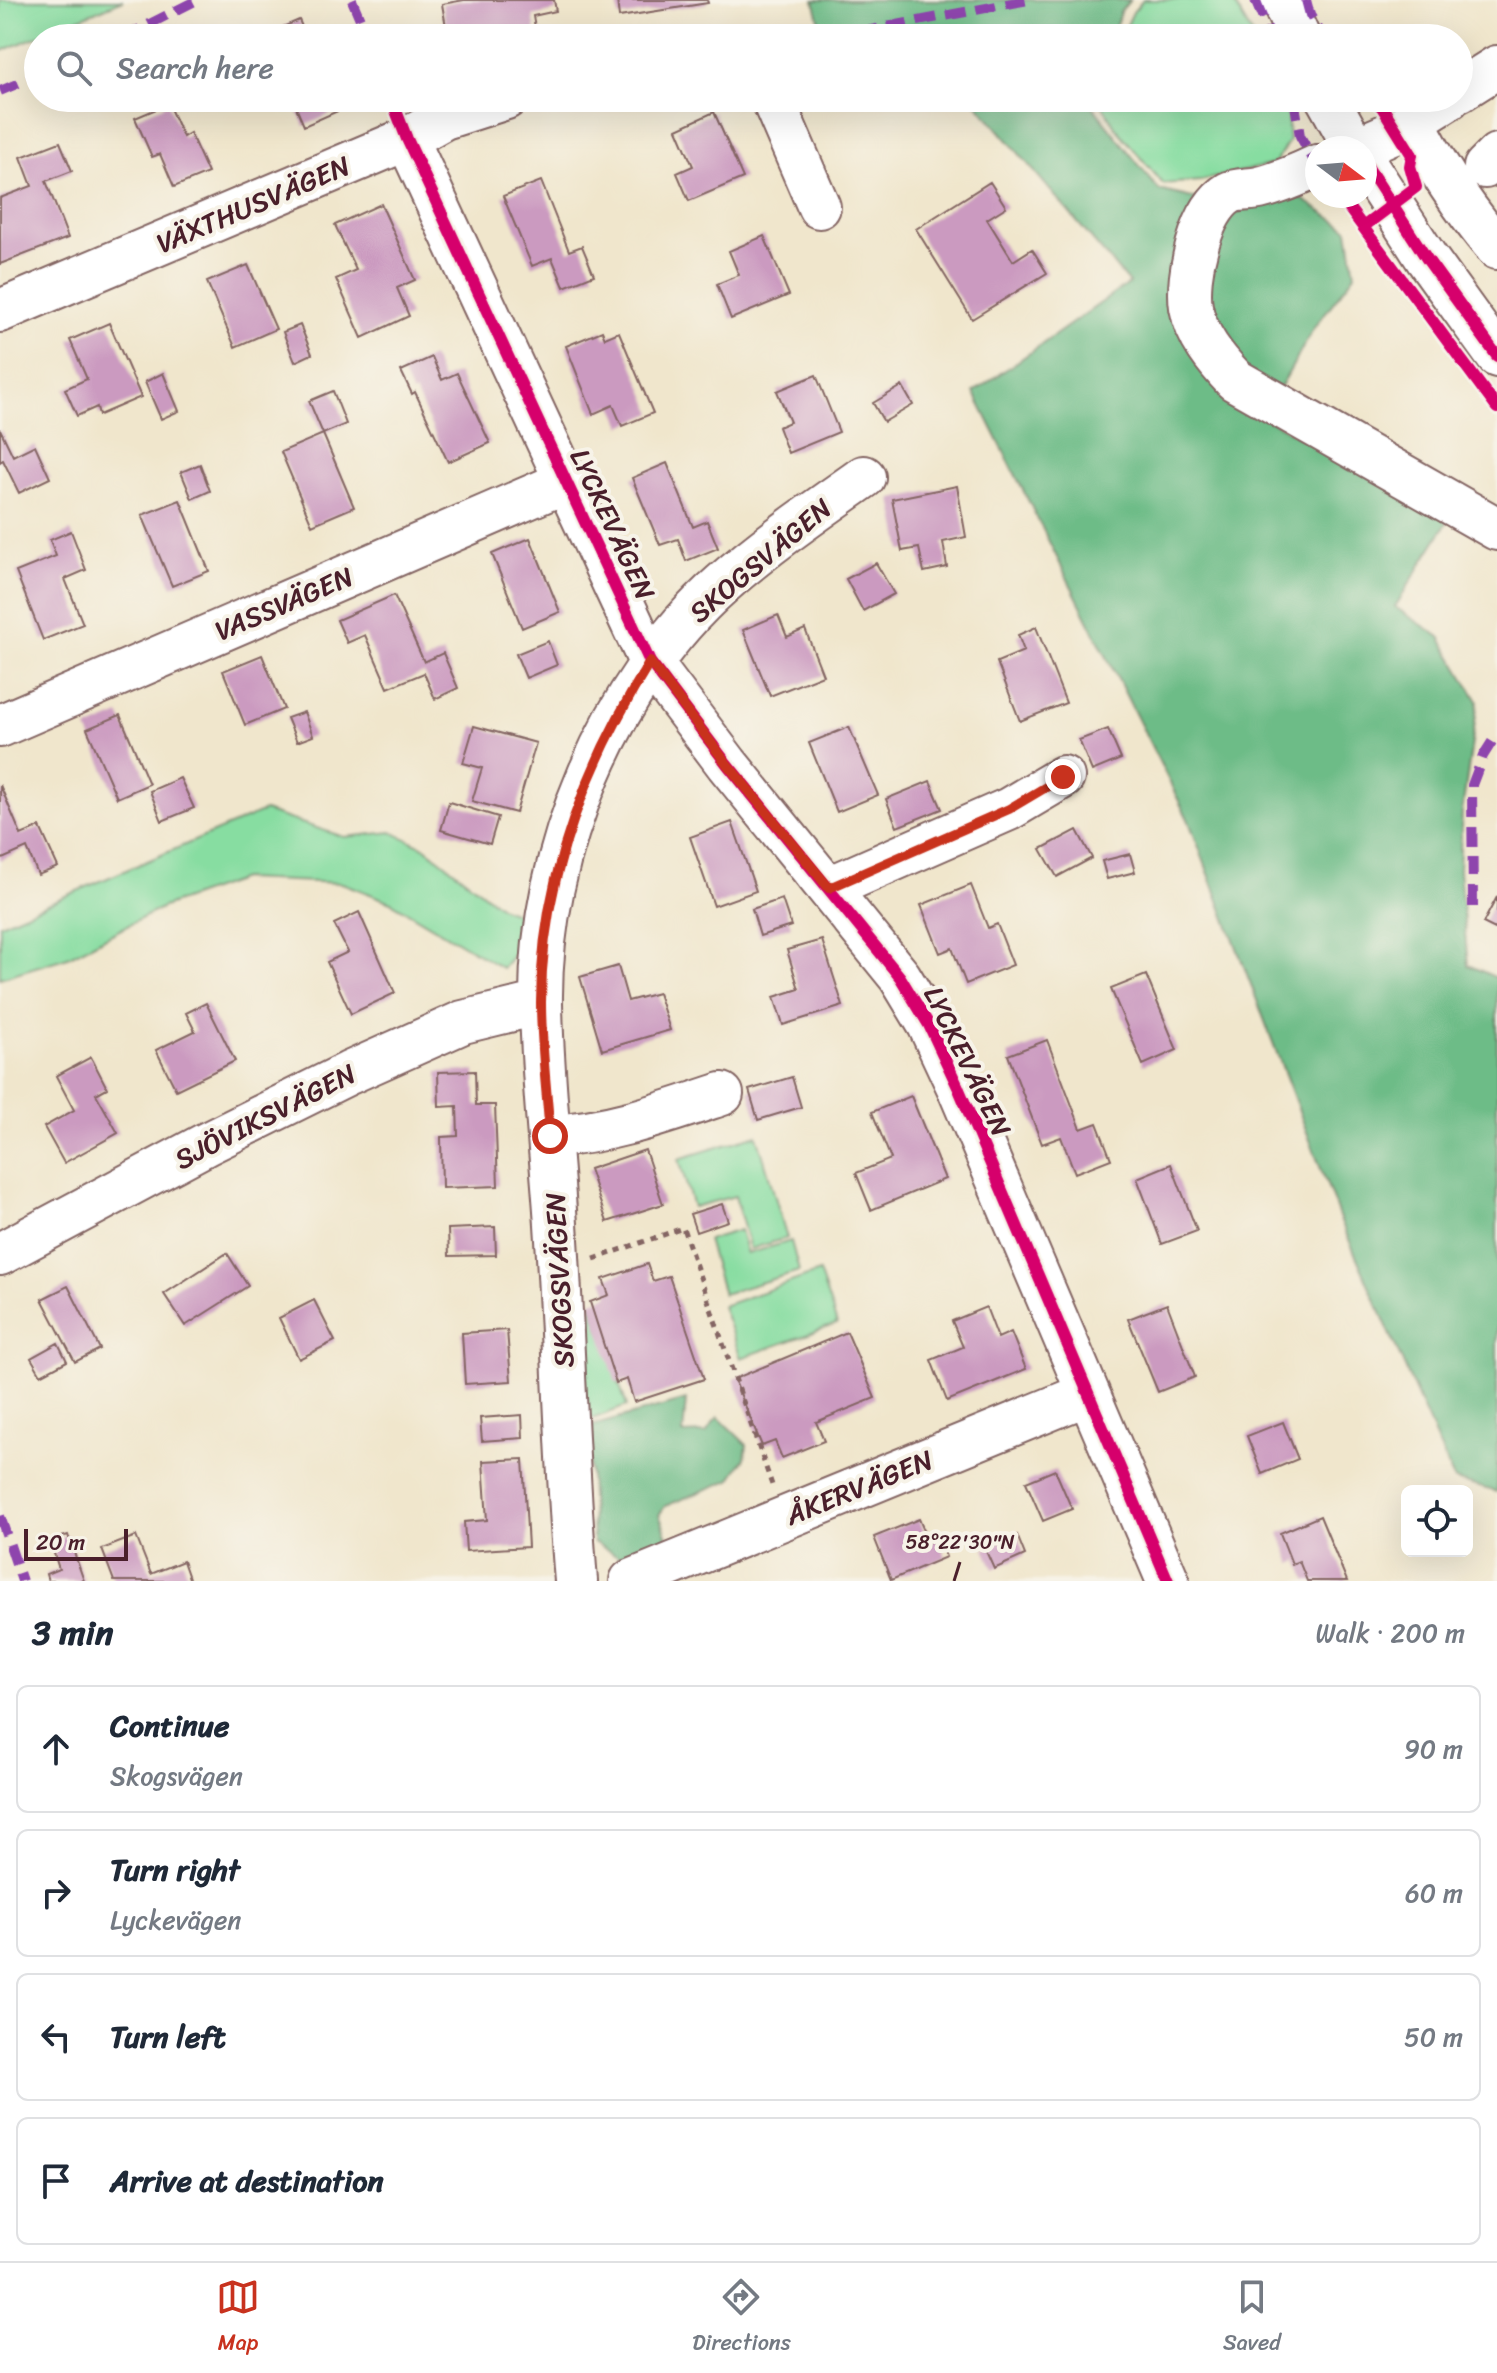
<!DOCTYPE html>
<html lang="en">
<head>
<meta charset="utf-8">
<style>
	:root { --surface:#fff; --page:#f6f6f7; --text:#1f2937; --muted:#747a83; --line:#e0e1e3; --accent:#c8321e }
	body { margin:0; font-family:Sriracha,sans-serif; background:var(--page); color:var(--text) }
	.controls { position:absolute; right:24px; bottom:24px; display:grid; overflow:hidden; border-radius:12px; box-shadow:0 8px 32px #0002 }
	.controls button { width:72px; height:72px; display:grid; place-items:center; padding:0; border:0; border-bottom:2px solid var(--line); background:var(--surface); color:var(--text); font:40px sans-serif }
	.compass { position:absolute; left:1305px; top:136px; width:72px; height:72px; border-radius:50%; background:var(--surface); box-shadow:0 8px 32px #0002; rotate:106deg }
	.scale { position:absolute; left:24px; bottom:20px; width:104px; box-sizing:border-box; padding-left:8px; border:4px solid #4a1f2b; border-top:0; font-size:22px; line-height:28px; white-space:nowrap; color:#4a1f2b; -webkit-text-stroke:6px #f7f3e8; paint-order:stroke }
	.stop { position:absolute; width:24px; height:24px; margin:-18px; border:6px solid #c8321e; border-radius:50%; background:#fff }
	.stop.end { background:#c8321e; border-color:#fff; box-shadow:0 2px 8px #0008 }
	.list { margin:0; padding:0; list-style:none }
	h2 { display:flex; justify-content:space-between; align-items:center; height:104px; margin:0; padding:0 32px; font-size:34px }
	h2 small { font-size:26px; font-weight:400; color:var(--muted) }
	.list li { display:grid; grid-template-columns:52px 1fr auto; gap:24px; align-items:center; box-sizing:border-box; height:128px; margin:0 16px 16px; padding:0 16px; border:2px solid var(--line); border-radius:12px }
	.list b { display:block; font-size:30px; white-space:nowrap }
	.list p { margin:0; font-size:26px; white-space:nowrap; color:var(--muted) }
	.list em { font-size:26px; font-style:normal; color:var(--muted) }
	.icon { flex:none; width:44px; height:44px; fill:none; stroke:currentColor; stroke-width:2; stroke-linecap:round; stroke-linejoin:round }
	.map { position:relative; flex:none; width:1497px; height:1581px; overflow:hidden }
	.search { position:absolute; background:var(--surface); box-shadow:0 8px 32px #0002; left:24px; right:24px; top:24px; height:88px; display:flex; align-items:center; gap:20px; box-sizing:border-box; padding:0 28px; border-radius:44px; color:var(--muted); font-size:30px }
	.sheet { height:680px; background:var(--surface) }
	nav { display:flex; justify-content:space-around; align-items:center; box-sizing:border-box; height:112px; border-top:2px solid var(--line); background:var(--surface); font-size:22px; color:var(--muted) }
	nav a { display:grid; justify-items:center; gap:4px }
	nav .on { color:var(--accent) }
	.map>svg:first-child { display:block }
	.green { fill:#87dda1; stroke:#687e66; stroke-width:2 }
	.forest { fill:#6dbc87; stroke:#5c6e59; stroke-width:2 }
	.building { fill:#cb9ac0 }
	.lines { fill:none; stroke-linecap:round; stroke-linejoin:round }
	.minor-casing { stroke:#846563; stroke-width:46 }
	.path { stroke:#846563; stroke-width:5; stroke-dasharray:6 6; stroke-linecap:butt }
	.minor { stroke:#fff; stroke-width:42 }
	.quiet { stroke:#8e44ad; stroke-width:10; stroke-dasharray:20 10; stroke-linecap:butt }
	.cycleway-casing { stroke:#f7f3e8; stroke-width:17 }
	.cycleway { stroke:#d6006c; stroke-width:12 }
	.route { stroke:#c8321e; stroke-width:10 }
	.ticks { fill:none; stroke:#4a1f2b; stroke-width:3 }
	.labels { text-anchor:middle; stroke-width:8; stroke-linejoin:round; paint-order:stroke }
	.street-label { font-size:28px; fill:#4a1f2b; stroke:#f7f3e8 }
	.ticks-label { font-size:20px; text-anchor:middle; fill:#4a1f2b; stroke:#f7f3e8; stroke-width:8; stroke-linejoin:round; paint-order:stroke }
</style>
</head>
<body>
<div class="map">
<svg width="1497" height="1581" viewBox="0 0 1497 1581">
	<rect width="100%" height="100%" fill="#f7f3e8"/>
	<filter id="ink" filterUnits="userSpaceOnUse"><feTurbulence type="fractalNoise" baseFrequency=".0125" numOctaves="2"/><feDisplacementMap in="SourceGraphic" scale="16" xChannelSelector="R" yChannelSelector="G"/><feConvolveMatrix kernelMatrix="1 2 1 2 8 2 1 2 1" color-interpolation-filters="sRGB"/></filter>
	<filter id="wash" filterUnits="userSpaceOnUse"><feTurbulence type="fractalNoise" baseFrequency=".006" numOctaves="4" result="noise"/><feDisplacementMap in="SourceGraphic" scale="32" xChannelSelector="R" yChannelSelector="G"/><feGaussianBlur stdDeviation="1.8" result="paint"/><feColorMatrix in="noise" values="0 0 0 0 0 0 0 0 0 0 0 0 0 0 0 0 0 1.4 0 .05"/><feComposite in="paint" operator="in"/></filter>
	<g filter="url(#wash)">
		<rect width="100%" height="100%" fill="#f0e6cc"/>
		<path class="green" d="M0,0H123L0,52Z
			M1143,0H1232L1254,38H1121L1133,12Z
			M1098,98H1286L1289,141L1274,164L1200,181L1163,184L1116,128Z
			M264,811L344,837L392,832L424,847L502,908L531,918L524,942L502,968L391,902L342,883L242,879L163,907L68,957L0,978V924Z
			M757,1135L787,1238L750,1249L735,1196L693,1207L679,1159Z
			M740,1230L747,1254L791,1241L799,1271L723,1294L707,1240Z
			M819,1272L837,1324L741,1358L722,1306Z
			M590,1302L627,1406L587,1421L581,1308Z"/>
		<path class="forest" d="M814,0H1130L1120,12L1112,38H824Z
			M972,98H1092L1090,103L1159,190L1235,208L1292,192L1348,229L1355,274L1313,329L1264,417L1448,521L1395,607L1440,637L1478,701L1462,811L1459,870L1468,965L1497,978V1492L1454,1480L1340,1219L1188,819L974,392L1129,283Z
			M686,1400L683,1434L706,1433L718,1417L747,1445L745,1458L730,1480L665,1506L659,1515L670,1542L627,1561L593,1542L588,1427Z"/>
		<g id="blocks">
			<path class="building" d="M464,0H554L556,11L533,16L536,33L509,38H448L442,4Z
				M617,0H707L708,3L619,17Z
				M299,20L307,38H273L271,32Z
				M292,98H335L340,110L304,126Z
				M168,104L183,137L190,133L208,173L174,187L160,154L152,157L135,118Z
				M714,112L743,178L689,201L677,173L693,166L677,129Z
				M60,142L72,171L46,181L68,238L0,264V198L32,186L21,157Z
				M541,181L569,251L582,246L594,275L564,287L552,258L532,266L503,196Z
				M990,182L1006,207L987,219L1013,261L1032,249L1047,273L972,319L916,229Z
				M381,204L415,280L397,288L409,316L362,338L336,279L356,270L335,225Z
				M764,236L789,295L731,319L717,284L739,275L729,251Z
				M248,265L276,329L235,347L207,282Z
				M109,323L141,397L99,415L97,407L77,416L65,389L87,379L70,340Z
				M300,325L312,354L295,362L283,332Z
				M602,331L605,338L619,332L653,413L622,426L613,405L593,414L566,346Z
				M432,357L442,380L457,373L490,443L448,462L415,392L412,394L401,371Z
				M163,373L179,411L161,419L145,382Z
				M816,375L839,432L788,453L778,427L790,422L777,391Z
				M902,386L913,405L884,422L873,403Z
				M333,391L346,424L323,434L309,401Z
				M0,429L13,456L35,445L50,478L19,493L3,460L0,462Z
				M323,434L354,507L312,525L281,452Z
				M667,463L693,527L707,521L718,548L686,561L678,539L660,545L632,478Z
				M200,464L210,491L192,499L181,472Z
				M957,486L966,537L943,542L947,567L924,572L919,548L902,551L892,499Z
				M180,500L209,571L172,586L142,515Z
				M71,531L86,570L65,579L83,624L43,640L16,572L56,556L50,540Z
				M530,538L560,612L522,628L492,554Z
				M876,563L894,594L863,611L846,579Z
				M394,595L424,662L443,653L458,688L435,699L424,673L388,688L365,635L347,643L337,620Z
				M778,615L787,637L805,629L823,675L770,696L743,630Z
				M1036,627L1066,703L1020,721L997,662L1024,651L1018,635Z
				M548,641L557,665L526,678L516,654Z
				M262,655L284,709L245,725L223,671Z
				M304,712L313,736L297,742L287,718Z
				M120,715L149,784L117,798L87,729Z
				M474,726L536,743L516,813L472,801L482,768L463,763Z
				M849,727L878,795L837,812L809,743Z
				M1108,729L1121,759L1092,771L1079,740Z
				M180,778L194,808L162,821L150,791Z
				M930,781L942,809L897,827L886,799Z
				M0,785L21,835L40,827L58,867L38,875L27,848L0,860Z
				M449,802L498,817L490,844L441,830Z
				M732,822L756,891L714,906L690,837Z
				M1077,830L1092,858L1057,877L1041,849Z
				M1130,854L1135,872L1107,879L1102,861Z
				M971,885L988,928L997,924L1013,965L966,984L952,948L940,953L921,905Z
				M1497,897V930L1483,923Z
				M782,899L791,926L760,936L752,909Z
				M359,912L395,993L351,1014L327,962L348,952L334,924Z
				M822,940L843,1006L783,1025L774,997L799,989L787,950Z
				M618,966L628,1001L658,993L670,1030L602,1050L580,977Z
				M1146,975L1177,1050L1143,1065L1111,989Z
				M206,1003L235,1061L176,1090L156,1050L195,1031L186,1013Z
				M1047,1040L1081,1129L1097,1123L1111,1159L1075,1173L1061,1137L1042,1144L1008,1055Z
				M91,1057L107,1088L96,1094L118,1133L64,1163L44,1127L74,1110L56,1076Z
				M475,1071L476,1105H495L498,1186L442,1188L441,1137L458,1136L457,1106L439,1107L438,1072Z
				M792,1077L801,1107L758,1120L749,1090Z
				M911,1096L945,1179L871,1210L856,1173L891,1159L872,1112Z
				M645,1150L663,1204L607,1222L589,1169Z
				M1171,1164L1197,1231L1162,1244L1137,1178Z
				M722,1204L728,1221L696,1232L690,1214Z
				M495,1227L496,1255L449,1256L448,1229Z
				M227,1253L248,1286L185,1326L164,1294Z
				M647,1264L653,1281L669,1276L704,1379L634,1402L627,1379L616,1383L590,1302L609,1295L603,1279Z
				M68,1286L100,1349L75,1362L42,1299Z
				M314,1300L335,1341L299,1359L279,1318Z
				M1167,1304L1195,1377L1158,1392L1128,1319Z
				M986,1307L998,1338L1011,1332L1026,1369L947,1401L931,1360L963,1347L952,1321Z
				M507,1330L511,1381L465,1384L462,1333Z
				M847,1332L875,1398L816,1422L824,1441L782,1458L775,1441L762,1446L734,1379Z
				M58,1343L67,1361L41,1375L31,1358Z
				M522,1415L523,1438L482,1441L480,1418Z
				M1283,1422L1298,1459L1262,1474L1247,1436Z
				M523,1459L528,1547L466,1551L464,1522L487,1520L483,1461Z
				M1055,1470L1072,1509L1043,1521L1026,1482Z
				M1320,1516L1347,1581H1307L1299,1561L1292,1564L1280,1533Z
				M919,1519L929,1542L939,1538L946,1557L891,1580L874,1537Z
				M68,1535L84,1581H48L46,1574L59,1569L50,1541Z
				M1017,1535L1025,1555L994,1569L985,1549Z
				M136,1536L151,1574L183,1561L190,1581H114L102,1549Z"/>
		</g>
	</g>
	<g filter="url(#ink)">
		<use href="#blocks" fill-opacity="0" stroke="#846563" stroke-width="2"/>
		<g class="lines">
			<defs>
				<path id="minor" d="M1282,0L1299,38
					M1459,91L1497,67
					M772,98L819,207
					M1327,98L1355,148
					M1413,120C1435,166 1464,209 1497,248
					M407,139L650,662L727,764L900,977L929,1025L958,1087L1168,1581
					M1357,148L1396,131L1449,98
					M1365,163L1427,259L1497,356
					M1317,166C1298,175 1280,183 1259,188C1250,190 1236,189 1229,193C1200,210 1186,277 1191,307C1196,336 1216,360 1235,380L1497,529
					M1485,167L1497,155
					M0,311L407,139L444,118L506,98
					M0,726L567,481
					M829,888L1009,809L1063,777
					M550,1136C609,1133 665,1113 722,1094
					M0,1254L206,1144L349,1073L463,1022L541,1003
					M576,1581C566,1462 564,1343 556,1224C551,1151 542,1076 541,1003C539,854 610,683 722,584C766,545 816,511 864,477
					M631,1581L1087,1394"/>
			</defs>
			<use href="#minor" class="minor-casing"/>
			<path class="path" d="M594,1259L683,1228L772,1485"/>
			<use href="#minor" class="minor"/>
			<path class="quiet" d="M352,0L368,38
				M1255,0L1271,38
				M1306,0L1310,15L1324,38
				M122,38L197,0
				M829,38L1028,0
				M0,91L38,75
				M1294,98L1300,136L1317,166
				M1473,907L1472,785L1483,756L1497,734
				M0,1516L22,1581"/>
			<defs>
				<path id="cycleway" d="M391,98L407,139L650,662L727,764L900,977L929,1025L958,1087L1168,1581
					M1365,163L1427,259L1497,356
					M1340,196L1497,408
					M1363,227L1416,187L1410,166L1412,155L1382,107L1372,98"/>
			</defs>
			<use href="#cycleway" class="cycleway-casing"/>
			<use href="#cycleway" class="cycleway"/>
		</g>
	</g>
	<g class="lines" filter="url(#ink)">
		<path class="route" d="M550,1136C547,1092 541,1046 541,1002C541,879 586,765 650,662L727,764L829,888L1009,809L1063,777"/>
	</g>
	<path class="ticks" d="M954,1581L960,1562"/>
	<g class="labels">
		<g class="street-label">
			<text transform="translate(253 204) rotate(-23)" y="10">VÄXTHUSVÄGEN</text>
			<text transform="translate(613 524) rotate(65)" y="10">LYCKEVÄGEN</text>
			<text transform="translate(760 560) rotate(-40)" y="10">SKOGSVÄGEN</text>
			<text transform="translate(284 603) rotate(-23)" y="10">VASSVÄGEN</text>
			<text transform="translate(968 1061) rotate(64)" y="10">LYCKEVÄGEN</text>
			<text transform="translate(265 1116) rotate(-27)" y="10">SJÖVIKSVÄGEN</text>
			<text transform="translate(559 1280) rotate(-93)" y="10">SKOGSVÄGEN</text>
			<text transform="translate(859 1487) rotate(-22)" y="10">ÅKERVÄGEN</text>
		</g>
	</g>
	<g class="ticks-label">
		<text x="960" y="1549">58°22'30"N</text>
	</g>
</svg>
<div class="controls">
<button><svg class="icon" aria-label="locate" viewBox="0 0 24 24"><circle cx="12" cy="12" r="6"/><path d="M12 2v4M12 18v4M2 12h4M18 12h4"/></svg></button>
</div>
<svg class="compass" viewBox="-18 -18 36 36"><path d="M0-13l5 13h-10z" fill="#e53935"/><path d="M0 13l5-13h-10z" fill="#747a83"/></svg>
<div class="scale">20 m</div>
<div class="stop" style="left:550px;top:1136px"></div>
<div class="stop end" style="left:1063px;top:777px"></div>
<div class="search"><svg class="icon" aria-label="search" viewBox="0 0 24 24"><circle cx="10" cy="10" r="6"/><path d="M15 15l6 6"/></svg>Search here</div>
</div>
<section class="sheet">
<h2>3 min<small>Walk · 200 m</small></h2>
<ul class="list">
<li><svg class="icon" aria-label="ahead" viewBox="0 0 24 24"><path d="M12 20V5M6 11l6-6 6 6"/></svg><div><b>Continue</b><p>Skogsvägen</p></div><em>90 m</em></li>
<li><svg class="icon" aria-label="right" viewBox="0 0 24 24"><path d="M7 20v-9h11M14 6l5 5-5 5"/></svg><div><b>Turn right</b><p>Lyckevägen</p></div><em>60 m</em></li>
<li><svg class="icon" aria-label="left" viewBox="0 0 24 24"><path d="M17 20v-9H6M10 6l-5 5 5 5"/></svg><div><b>Turn left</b></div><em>50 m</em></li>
<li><svg class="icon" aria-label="arrive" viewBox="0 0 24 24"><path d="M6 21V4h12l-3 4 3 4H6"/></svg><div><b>Arrive at destination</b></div></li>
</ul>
</section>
<nav>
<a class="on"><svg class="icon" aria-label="map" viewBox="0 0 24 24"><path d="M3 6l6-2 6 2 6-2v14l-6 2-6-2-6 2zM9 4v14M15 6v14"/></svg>Map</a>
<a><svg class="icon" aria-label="directions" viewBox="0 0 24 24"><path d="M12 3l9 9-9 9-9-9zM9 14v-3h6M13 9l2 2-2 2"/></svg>Directions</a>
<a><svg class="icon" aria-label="saved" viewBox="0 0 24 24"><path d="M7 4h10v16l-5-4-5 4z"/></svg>Saved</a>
</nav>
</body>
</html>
